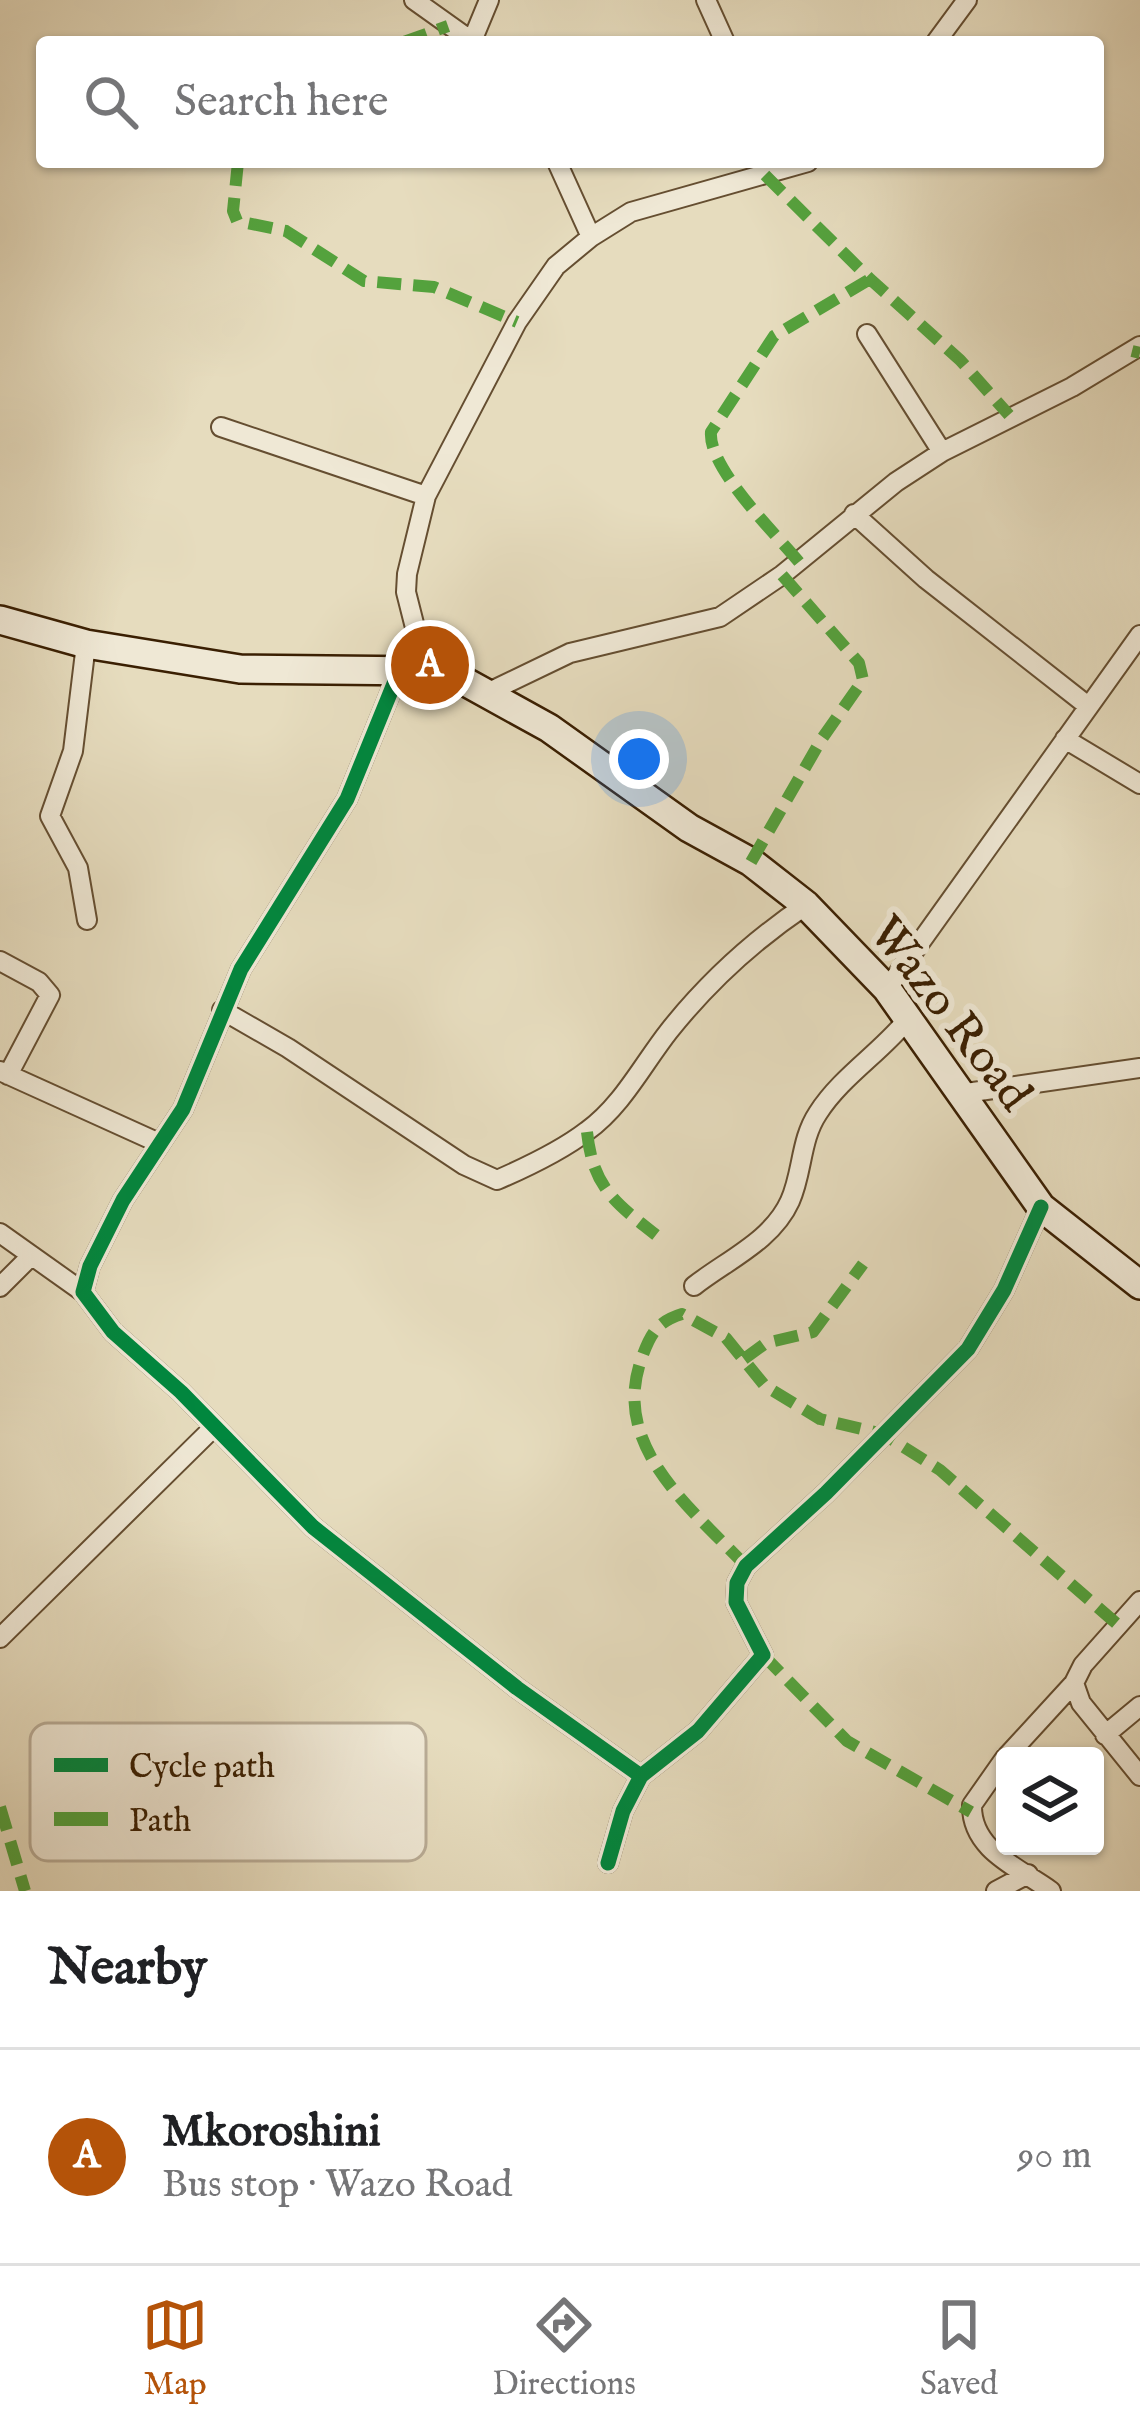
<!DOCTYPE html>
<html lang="en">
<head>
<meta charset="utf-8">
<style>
	:root { --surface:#fff; --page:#f2f2f2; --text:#202124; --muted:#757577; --line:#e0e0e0; --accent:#b45309 }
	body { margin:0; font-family:"IM FELL English",serif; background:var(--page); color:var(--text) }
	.controls { position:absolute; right:36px; bottom:36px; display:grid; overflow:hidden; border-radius:12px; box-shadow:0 3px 9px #0004 }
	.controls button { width:108px; height:108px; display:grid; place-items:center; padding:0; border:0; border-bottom:3px solid var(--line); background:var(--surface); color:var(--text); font:60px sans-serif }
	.you { position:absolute; left:639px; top:759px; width:42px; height:42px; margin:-30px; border:9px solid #fff; border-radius:50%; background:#1a73e8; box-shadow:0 0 0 18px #1a73e833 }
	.badge { display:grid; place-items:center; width:78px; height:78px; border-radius:50%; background:var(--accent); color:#fff; font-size:39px; font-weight:700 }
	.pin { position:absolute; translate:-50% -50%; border:6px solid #fff; box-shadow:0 3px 12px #0006 }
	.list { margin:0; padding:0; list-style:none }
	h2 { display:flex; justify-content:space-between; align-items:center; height:156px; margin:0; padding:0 48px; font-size:51px }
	h2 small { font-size:39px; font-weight:400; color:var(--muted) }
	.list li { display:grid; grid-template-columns:78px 1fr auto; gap:36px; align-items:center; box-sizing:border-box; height:216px; padding:0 48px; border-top:3px solid var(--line) }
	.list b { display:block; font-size:45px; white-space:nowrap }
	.list p { margin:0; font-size:39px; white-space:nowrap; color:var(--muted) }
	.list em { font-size:39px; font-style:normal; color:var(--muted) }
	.icon { flex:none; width:66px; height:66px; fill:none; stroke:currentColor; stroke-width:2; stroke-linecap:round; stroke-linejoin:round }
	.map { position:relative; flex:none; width:1140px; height:1891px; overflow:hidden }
	.search { position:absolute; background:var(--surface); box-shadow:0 3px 9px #0004; left:36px; right:36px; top:36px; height:132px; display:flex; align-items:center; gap:30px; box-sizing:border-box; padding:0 42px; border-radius:12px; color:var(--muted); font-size:45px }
	.sheet { height:372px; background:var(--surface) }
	nav { display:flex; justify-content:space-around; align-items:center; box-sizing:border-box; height:168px; border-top:3px solid var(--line); background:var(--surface); font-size:33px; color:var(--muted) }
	nav a { display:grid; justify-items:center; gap:6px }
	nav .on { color:var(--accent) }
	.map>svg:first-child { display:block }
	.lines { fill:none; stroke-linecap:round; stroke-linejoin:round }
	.minor-casing { stroke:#654e31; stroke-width:22 }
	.secondary-casing { stroke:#3a1f02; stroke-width:32 }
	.minor { stroke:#efe8d5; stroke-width:18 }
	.secondary { stroke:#efe8d5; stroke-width:27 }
	.quiet { stroke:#54a23d; stroke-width:12; stroke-dasharray:24 12; stroke-linecap:butt }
	.cycleway-casing { stroke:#efe8d5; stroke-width:22 }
	.cycleway { stroke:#00873e; stroke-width:15 }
	.labels { text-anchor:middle; stroke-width:12; stroke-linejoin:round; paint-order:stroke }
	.street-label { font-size:48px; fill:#3a1f02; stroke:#efe8d5 }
	.key { fill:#efe8d5; stroke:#b9ac96; stroke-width:3 }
	.key-label { font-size:33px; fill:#3a1f02 }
</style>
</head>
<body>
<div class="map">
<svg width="1140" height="1891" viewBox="0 0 1140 1891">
	<rect width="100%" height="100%" fill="#e6dcbe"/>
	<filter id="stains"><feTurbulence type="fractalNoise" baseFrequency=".00167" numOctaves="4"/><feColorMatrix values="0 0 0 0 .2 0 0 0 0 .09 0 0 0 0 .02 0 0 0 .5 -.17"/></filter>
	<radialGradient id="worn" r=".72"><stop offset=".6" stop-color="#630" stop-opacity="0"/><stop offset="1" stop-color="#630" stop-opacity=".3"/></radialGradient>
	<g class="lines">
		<defs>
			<path id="minor" d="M414,0L473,42
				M706,0L725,42
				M472,41L489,0
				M936,42L967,0
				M557,162L591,237
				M867,334L942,452
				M221,427L426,496
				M854,514L926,579L1088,706
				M86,644L73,751L50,816L78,868L87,920
				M400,669L347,799L241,969L183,1109L123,1200L90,1266L83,1292L113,1332L181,1392L313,1527L517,1688L641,1776
				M426,671L406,592L407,574L426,496L517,322L556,266L591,237L631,212L808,162
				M487,693L570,653L720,617L782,575L896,482L942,452L1072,387L1140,346
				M1065,739L1140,784
				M0,961L39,982L50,995L8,1075
				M887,989L1140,635
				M222,1010L288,1048L464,1165L497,1180C527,1167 561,1151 587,1131C622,1106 643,1064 669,1031C708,982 754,940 806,905
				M0,1071L159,1143
				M959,1094L1140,1068
				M0,1233L83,1292
				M694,1286C727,1260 772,1241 790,1201C803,1172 800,1140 818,1113C841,1077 880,1053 907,1020
				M0,1287L31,1256
				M1140,1601L1083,1665L1074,1683L1081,1703L1140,1776
				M0,1638L213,1428
				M1105,1735L1140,1706
				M1007,1756L1074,1683
				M1005,1758L972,1805C971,1851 1020,1868 1051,1891
				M608,1863L623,1811L641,1776L698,1731L763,1655L736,1602L737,1583L746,1566L826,1493L968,1349L1004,1290L1041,1207
				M996,1891L1028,1874"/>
			<path id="secondary" d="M0,620L86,644L240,669L426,671L462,680L549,728L689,828L751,862L806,905L887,989L1041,1207L1140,1285"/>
		</defs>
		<use href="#minor" class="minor-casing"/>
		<use href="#secondary" class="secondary-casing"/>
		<use href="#minor" class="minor"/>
		<use href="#secondary" class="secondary"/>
		<path class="quiet" d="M404,42L448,26
			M238,162L233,211L237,221L286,231L364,281L434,287L517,322
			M765,175L870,279L960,360L1009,415
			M1132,351L1140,353
			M799,562C775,533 708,468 711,432L774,336L870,279
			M751,862L821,740L863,680L859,663L782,575
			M587,1132C593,1187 614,1202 656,1235
			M744,1359L766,1343L813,1332L863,1264
			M746,1566C691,1508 611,1447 641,1360C650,1335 656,1322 682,1314L726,1338L765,1386L820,1419L883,1434L940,1470L1117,1624
			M763,1655L847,1741L971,1812
			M0,1807L25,1891"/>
		<defs>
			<path id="cycleway" d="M400,669L347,799L241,969L183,1109L123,1200L90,1266L83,1292L113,1332L181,1392L313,1527L517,1688L641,1776
				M608,1863L623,1811L641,1776L698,1731L763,1655L736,1602L737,1583L746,1566L826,1493L968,1349L1004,1290L1041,1207"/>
		</defs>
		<use href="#cycleway" class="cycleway-casing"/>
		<use href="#cycleway" class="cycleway"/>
	</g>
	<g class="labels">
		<g class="street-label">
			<text transform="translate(952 1012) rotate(52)" y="17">Wazo Road</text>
		</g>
	</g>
	<rect x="30" y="1723" width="396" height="138" rx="18" class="key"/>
	<rect x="54" y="1758" width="54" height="14" fill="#00873e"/>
	<rect x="54" y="1812" width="54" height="14" fill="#54a23d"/>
	<g class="key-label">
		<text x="129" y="1777">Cycle path</text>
		<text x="129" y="1831">Path</text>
	</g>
	<rect width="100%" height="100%" filter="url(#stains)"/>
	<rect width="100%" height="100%" fill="url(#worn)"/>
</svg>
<div class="controls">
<button><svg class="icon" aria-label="layers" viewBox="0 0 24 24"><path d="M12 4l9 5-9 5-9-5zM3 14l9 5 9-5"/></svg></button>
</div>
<div class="you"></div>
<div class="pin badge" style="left:430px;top:665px">A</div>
<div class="search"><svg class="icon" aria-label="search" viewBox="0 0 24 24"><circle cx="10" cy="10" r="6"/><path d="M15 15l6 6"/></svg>Search here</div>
</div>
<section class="sheet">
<h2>Nearby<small></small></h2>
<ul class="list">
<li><span class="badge">A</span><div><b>Mkoroshini</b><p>Bus stop · Wazo Road</p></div><em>90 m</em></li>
</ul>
</section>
<nav>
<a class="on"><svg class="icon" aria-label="map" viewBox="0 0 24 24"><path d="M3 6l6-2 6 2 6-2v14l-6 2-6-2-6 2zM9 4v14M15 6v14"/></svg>Map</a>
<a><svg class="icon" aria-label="directions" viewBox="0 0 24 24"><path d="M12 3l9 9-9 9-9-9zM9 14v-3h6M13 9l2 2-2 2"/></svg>Directions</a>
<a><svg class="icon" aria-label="saved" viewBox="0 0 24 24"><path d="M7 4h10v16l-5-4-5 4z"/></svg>Saved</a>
</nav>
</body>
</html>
